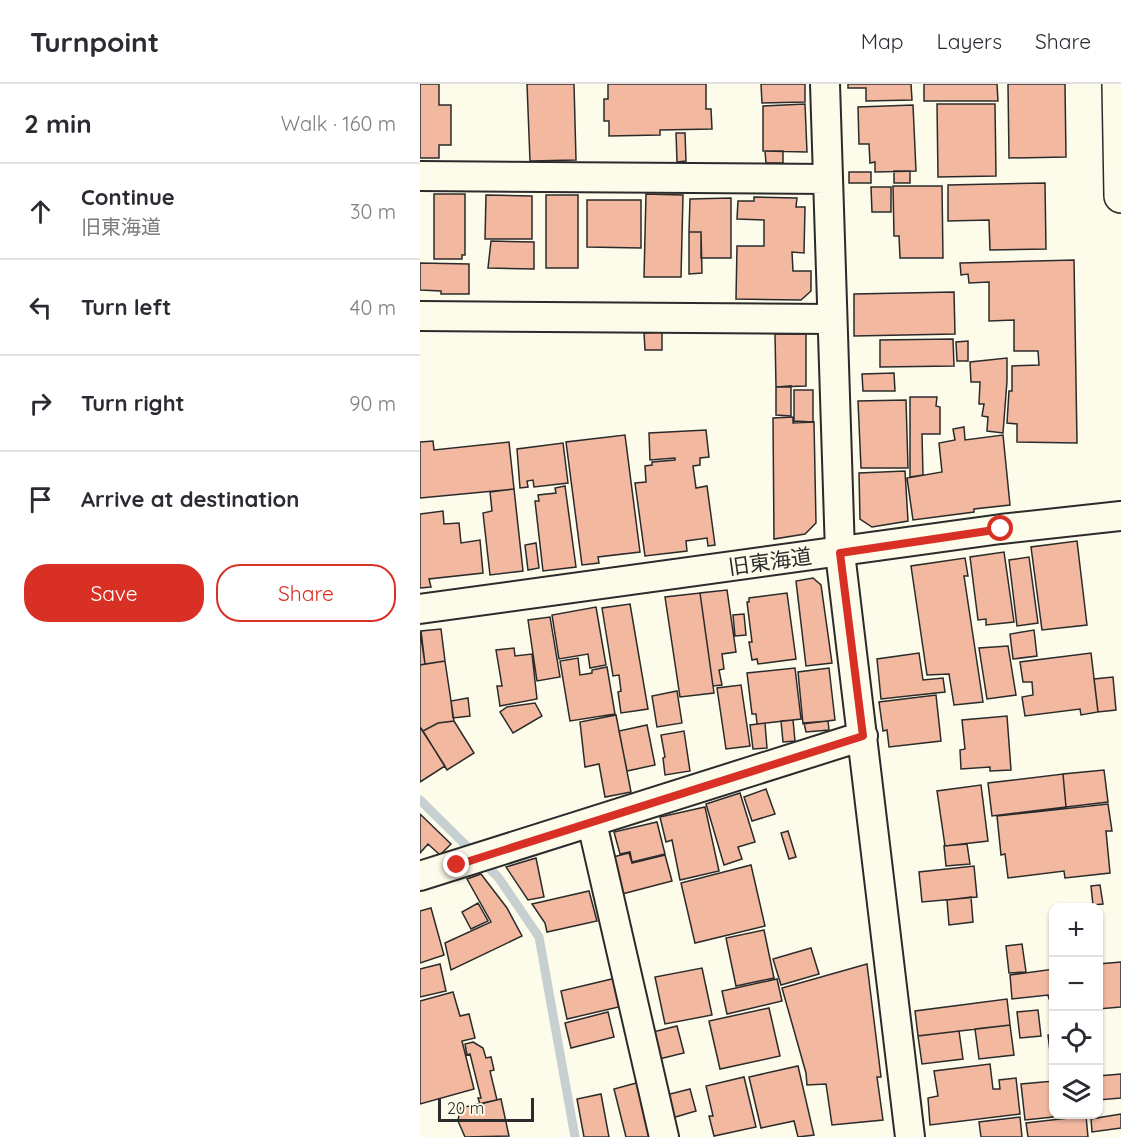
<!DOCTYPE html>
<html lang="en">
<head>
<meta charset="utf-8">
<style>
	:root { --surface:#fff; --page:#f7f7f7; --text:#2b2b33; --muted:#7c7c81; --line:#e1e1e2; --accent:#d93025 }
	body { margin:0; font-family:Quicksand,"Noto Sans JP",sans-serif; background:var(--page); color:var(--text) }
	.controls { position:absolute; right:18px; bottom:18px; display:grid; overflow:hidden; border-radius:12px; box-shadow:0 2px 4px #0004 }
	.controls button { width:54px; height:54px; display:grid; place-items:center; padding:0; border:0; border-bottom:2px solid var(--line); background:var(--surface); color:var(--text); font:30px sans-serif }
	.scale { position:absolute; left:18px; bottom:15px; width:96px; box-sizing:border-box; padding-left:6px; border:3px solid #2b2b2b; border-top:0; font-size:16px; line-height:21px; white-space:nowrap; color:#2b2b2b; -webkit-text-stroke:4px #fdfbea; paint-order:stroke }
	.stop { position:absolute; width:18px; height:18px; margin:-14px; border:4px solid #d93025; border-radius:50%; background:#fff }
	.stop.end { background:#d93025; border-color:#fff; box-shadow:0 2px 6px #0008 }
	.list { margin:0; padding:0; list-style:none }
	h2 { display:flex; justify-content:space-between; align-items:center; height:78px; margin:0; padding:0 24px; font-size:26px }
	h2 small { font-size:20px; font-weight:400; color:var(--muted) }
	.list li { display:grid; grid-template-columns:39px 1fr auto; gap:18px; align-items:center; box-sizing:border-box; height:96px; padding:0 24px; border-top:2px solid var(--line) }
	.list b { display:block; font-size:22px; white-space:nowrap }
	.list p { margin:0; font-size:20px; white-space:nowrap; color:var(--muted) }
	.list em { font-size:20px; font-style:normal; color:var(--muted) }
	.actions { display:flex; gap:12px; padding:18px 24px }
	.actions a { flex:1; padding:14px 0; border:2px solid var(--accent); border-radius:24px; text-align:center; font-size:21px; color:var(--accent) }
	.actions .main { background:var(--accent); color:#fff }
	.icon { flex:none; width:33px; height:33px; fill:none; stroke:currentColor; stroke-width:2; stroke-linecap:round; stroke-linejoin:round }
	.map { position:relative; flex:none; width:701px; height:1053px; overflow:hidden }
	header { display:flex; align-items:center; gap:36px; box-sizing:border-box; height:84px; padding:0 30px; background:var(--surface); border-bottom:2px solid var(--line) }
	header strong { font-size:28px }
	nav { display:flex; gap:33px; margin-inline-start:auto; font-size:21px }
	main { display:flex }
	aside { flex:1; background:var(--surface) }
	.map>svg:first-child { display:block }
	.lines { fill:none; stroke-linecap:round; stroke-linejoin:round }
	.stream { stroke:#c7d0d0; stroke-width:9 }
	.building { fill:#f2b8a0; stroke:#2b2b2b; stroke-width:1.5 }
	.street-casing { stroke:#2b2b2b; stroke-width:32 }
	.secondary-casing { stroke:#2b2b2b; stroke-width:36 }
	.street { stroke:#fdfbea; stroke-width:28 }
	.secondary { stroke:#fdfbea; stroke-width:33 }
	.route { stroke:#d93025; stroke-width:8 }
	.labels { text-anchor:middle; stroke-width:4.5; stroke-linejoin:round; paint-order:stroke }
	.street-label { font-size:21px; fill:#2b2b2b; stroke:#fdfbea }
</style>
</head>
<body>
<header>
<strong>Turnpoint</strong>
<nav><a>Map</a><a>Layers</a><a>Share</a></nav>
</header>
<main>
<aside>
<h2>2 min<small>Walk · 160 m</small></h2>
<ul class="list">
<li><svg class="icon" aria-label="ahead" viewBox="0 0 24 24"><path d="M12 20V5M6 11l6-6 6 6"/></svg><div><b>Continue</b><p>旧東海道</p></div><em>30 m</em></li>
<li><svg class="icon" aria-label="left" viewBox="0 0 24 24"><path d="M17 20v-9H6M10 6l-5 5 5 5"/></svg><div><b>Turn left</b></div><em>40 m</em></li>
<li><svg class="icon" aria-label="right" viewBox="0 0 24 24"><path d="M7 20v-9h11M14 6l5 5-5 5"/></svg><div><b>Turn right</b></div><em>90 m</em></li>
<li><svg class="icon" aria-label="arrive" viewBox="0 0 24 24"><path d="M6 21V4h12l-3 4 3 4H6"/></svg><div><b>Arrive at destination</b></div></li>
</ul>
<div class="actions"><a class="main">Save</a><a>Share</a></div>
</aside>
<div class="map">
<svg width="701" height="1053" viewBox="0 0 701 1053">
	<rect width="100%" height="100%" fill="#fdfbea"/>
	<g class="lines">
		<path class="stream" d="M0,716L78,793L119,853L155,1053"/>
	</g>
	<path class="building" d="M0,0H19V21H31V61H19V74H0Z
		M107,0H154L156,76L110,77Z
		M188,0H286V25H291L292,45L240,46V51L189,52V37H184V15H188Z
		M341,0H385V18L342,19Z
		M428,0H491L492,16L446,17V4H428Z
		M504,0H577L578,17H504Z
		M588,0H645L646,73L589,74Z
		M385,20L387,68L343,67V22Z
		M517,20H575L576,92L518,93Z
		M493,21L496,87L455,88V78L450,79L449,60H439L438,23Z
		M256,49H265L266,77L257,78Z
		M345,67H363V79H346Z
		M474,87H490V99H474Z
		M429,88H451V99H429Z
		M625,99L626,165L570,166L569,136L528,137V101Z
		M473,102H522L523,174H480L479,152H474Z
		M451,103H471V128H452Z
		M14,110H45V171H42V175H14Z
		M226,110L263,111L261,193H224Z
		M66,111L112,112V155H65Z
		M126,111H158V184H126Z
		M334,113L377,114L376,123H385L384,169L372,168L373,187H391V207L381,216L316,215L317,162H344V136L317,135L318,117H334Z
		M311,114V174H281V148H269L270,115Z
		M167,116H221V164L167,163Z
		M269,148H281L282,189L269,190Z
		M71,157L114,158V185L68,184Z
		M654,176L657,359L597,358V340L587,339L589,307H592V282L619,281L618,267H594V236L569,237V198L549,199L548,190L541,191L540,179Z
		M0,179L49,180V210H21V207L0,206Z
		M534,208L535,250L434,252V210Z
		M242,248V266H225L224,249Z
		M355,250H386V302L356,303Z
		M533,255L534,282L460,283V256Z
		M548,257V277H537L536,258Z
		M587,274V297L583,349L567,347L568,333L562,332L564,320H559L560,298H551L550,278Z
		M474,289L475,307H443L442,290Z
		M371,302V332L356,331V303Z
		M374,306H393V338L374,337Z
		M490,313H517L516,322L520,323V350H502L503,391L490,393Z
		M486,316L488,384H441L438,317Z
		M373,333V339L394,338L396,439L385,450L354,455L353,334Z
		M544,343L545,356L583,351L590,421L554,425V428L493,436L487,394L522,388L519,359L535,356L533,345Z
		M286,346L289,373L280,374V381L273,382L276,404L287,402L295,461L288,462L287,454L266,457L267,467L225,472L215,399L226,398L225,382L232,381V378L255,376V374L230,376L229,349Z
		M205,351L220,468L178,473L179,479L162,481L146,358Z
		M13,357L14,366L89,358L94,405L0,414V358Z
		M143,359L148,399L114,403L113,396L107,397L108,403L100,404L97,365Z
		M485,387L488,437L452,443L440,435L439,389Z
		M145,402L156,483L123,487L115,417H119L118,411L136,409L135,404Z
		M94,405L103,487L70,491L63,429L72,427L70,408Z
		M23,427L24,440L39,439L41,459L60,456L63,489L9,495L11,503L0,504V430Z
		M657,457L667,541L622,546L611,463Z
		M116,459L119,484L108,486L105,461Z
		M584,468L594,538L566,541V535L558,536L550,473Z
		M609,473L618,539L597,542L589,476Z
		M545,474L548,492H544L563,618L534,621L529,590L507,591L491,482Z
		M393,494L401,501L412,579L386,582L376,497Z
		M307,506L316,568L302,570L304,585L299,586L302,601L293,602L280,509Z
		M280,509L294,609L260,613L245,513Z
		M367,509L376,575L338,580L337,575L332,576L329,558H332L327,518H329V514Z
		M210,520L228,625L201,629L198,608L201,607L199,591L193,592L182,524Z
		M176,523L186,581L170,584L168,570L139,575L132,531Z
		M324,530L326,551L315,552L313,531Z
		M130,533L140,593L117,597L108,536Z
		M21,545L25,577L5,580L1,547Z
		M614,546L617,572L593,575L590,550Z
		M0,547L5,580L0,581Z
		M588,562L596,611L567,615L559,564Z
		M94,564L95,572L112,570L117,615L80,622L77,602H82L76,566Z
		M499,569L503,596L523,594L525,608L461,615L457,575Z
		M671,569L678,628L661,631L660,625L605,632L602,613L613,611L612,598H603L600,578Z
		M158,574L160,591L172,589V586L187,583L195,630L150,637L140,577Z
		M25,577L34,637L18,639L3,647L0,643V581Z
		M375,584L381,635L337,640L336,630H332L327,589Z
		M409,584L415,636L383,640L378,588Z
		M693,593L696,626L678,628L674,595Z
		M321,601L330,662L306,665L297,604Z
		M257,607L262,639L237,643L232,612Z
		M516,611L521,657L469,663L467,646L463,647L459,618Z
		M48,614L50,632L33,634L31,617Z
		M115,619L122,632L93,649L80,628L87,623Z
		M196,631L211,708L185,713L179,680L165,683L160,638Z
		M587,632L591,686L570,687V683L541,685L540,666L545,665L542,636Z
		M373,636L375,657L363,658L361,637Z
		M34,637L54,669L27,686L3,647L18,639Z
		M408,637L409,646L386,648L384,639Z
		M345,639L347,664L333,665L330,641Z
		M227,641L235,681L207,687L199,647Z
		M0,643L25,682L0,698Z
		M264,647L270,687L245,691L243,674L245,673L241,651Z
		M684,686L688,718L646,723L643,690Z
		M643,690L646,723L572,732L568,699Z
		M561,701L568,757L525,762L517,707Z
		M346,705L355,730L332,737L324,713Z
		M320,709L335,758L318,763L322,775L304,781L286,720Z
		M688,720L692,747H686L690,789L645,794L644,787L588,794L585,770L581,771L577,732Z
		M285,723L299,787L260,796L252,756L246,758L240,733Z
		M0,730L31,760L20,771L8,760L0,769Z
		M237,738L245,770L212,778L210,768L200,770L194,748Z
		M368,747L376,773L369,775L361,749Z
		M547,760L550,780L526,782L524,762Z
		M209,769L212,779L245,771L252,797L202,810L193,773Z
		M116,774L124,813L108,816L86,783Z
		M331,781L345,842L275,859L261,799Z
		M554,782L557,813L502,818L499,788Z
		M61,790L87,824L102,852L31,886L25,859L71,838L47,795Z
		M680,801L683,820L673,821L671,802Z
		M169,807L177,837L127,848L125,839L112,820Z
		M551,813L553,838L529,841L527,816Z
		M58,819L68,837L51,845L42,828Z
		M11,824L24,871L0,879V827Z
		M344,846L354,894L316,902L306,854Z
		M602,860L606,888L589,889L586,862Z
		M391,864L399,890L361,901L353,875Z
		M701,878V923L678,925V880Z
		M20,880L26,907L0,913V885Z
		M447,880L461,993H457L463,1036L412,1041L406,1000L387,1001L386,989L362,904Z
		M282,884L292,931L245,940L235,893Z
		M634,885V915H629L628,911L592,915L590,891Z
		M196,894L203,922L147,935L141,907Z
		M357,895L362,917L307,930L302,907Z
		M33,908L40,932L49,930L55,954L42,957L54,1005L0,1020V917Z
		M587,915L590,941L498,952L495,927Z
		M349,924L360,972L300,985L289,937Z
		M618,926L621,952L600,954L597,928Z
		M188,928L194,953L151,964L145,939Z
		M590,941L594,971L559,975L555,945Z
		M257,942L264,969L239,975L233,948Z
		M539,947L543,975L502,980L498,952Z
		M634,950V984H632L628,951Z
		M53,958L63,964L66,974L71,973L74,986L70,987L77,1016L60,1020L58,1014H61L50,970L47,971L45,960Z
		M570,980L573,1005H580L579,996L596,994L600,1030L510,1041L508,1014L518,1012L514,987Z
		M378,982L394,1051L378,1053L374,1037L341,1044L329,993Z
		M701,990V1014L678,1016V992Z
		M324,993L336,1043L294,1052L289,1032H293L286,1002Z
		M634,997L633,1033L605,1036L601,1000Z
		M220,998L234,1053H206L194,1005Z
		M270,1005L276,1027L252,1034L246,1011Z
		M181,1010L189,1053H164L157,1015Z
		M81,1015L89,1052L45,1053L38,1037L40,1024Z
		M701,1030V1044L672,1048L671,1035Z
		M666,1032L668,1053H608L606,1039Z
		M600,1033L602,1053H561L559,1038Z"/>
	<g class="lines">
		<defs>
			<path id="street" d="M405,0L420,469L490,1053
				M0,92L408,95
				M0,232L411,235
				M0,525L581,445L701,432
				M172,739L244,1053
				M0,792L443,652"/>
			<path id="secondary" d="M699,0L701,112"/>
		</defs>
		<use href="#street" class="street-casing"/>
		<use href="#secondary" class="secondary-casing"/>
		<use href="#street" class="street"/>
		<use href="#secondary" class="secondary"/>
	</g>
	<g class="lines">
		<path class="route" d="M37,781L443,652L420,469L581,445"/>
	</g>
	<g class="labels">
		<g class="street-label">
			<text transform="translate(350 478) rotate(-8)" y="7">旧東海道</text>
		</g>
	</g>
</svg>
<div class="controls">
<button>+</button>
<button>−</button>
<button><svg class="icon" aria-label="locate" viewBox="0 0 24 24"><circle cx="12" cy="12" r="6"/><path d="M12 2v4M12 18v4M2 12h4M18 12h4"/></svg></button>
<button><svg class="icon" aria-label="layers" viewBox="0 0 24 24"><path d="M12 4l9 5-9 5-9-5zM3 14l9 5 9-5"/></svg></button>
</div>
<div class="scale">20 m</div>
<div class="stop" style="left:581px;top:445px"></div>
<div class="stop end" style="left:37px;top:781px"></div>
</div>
</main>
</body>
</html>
